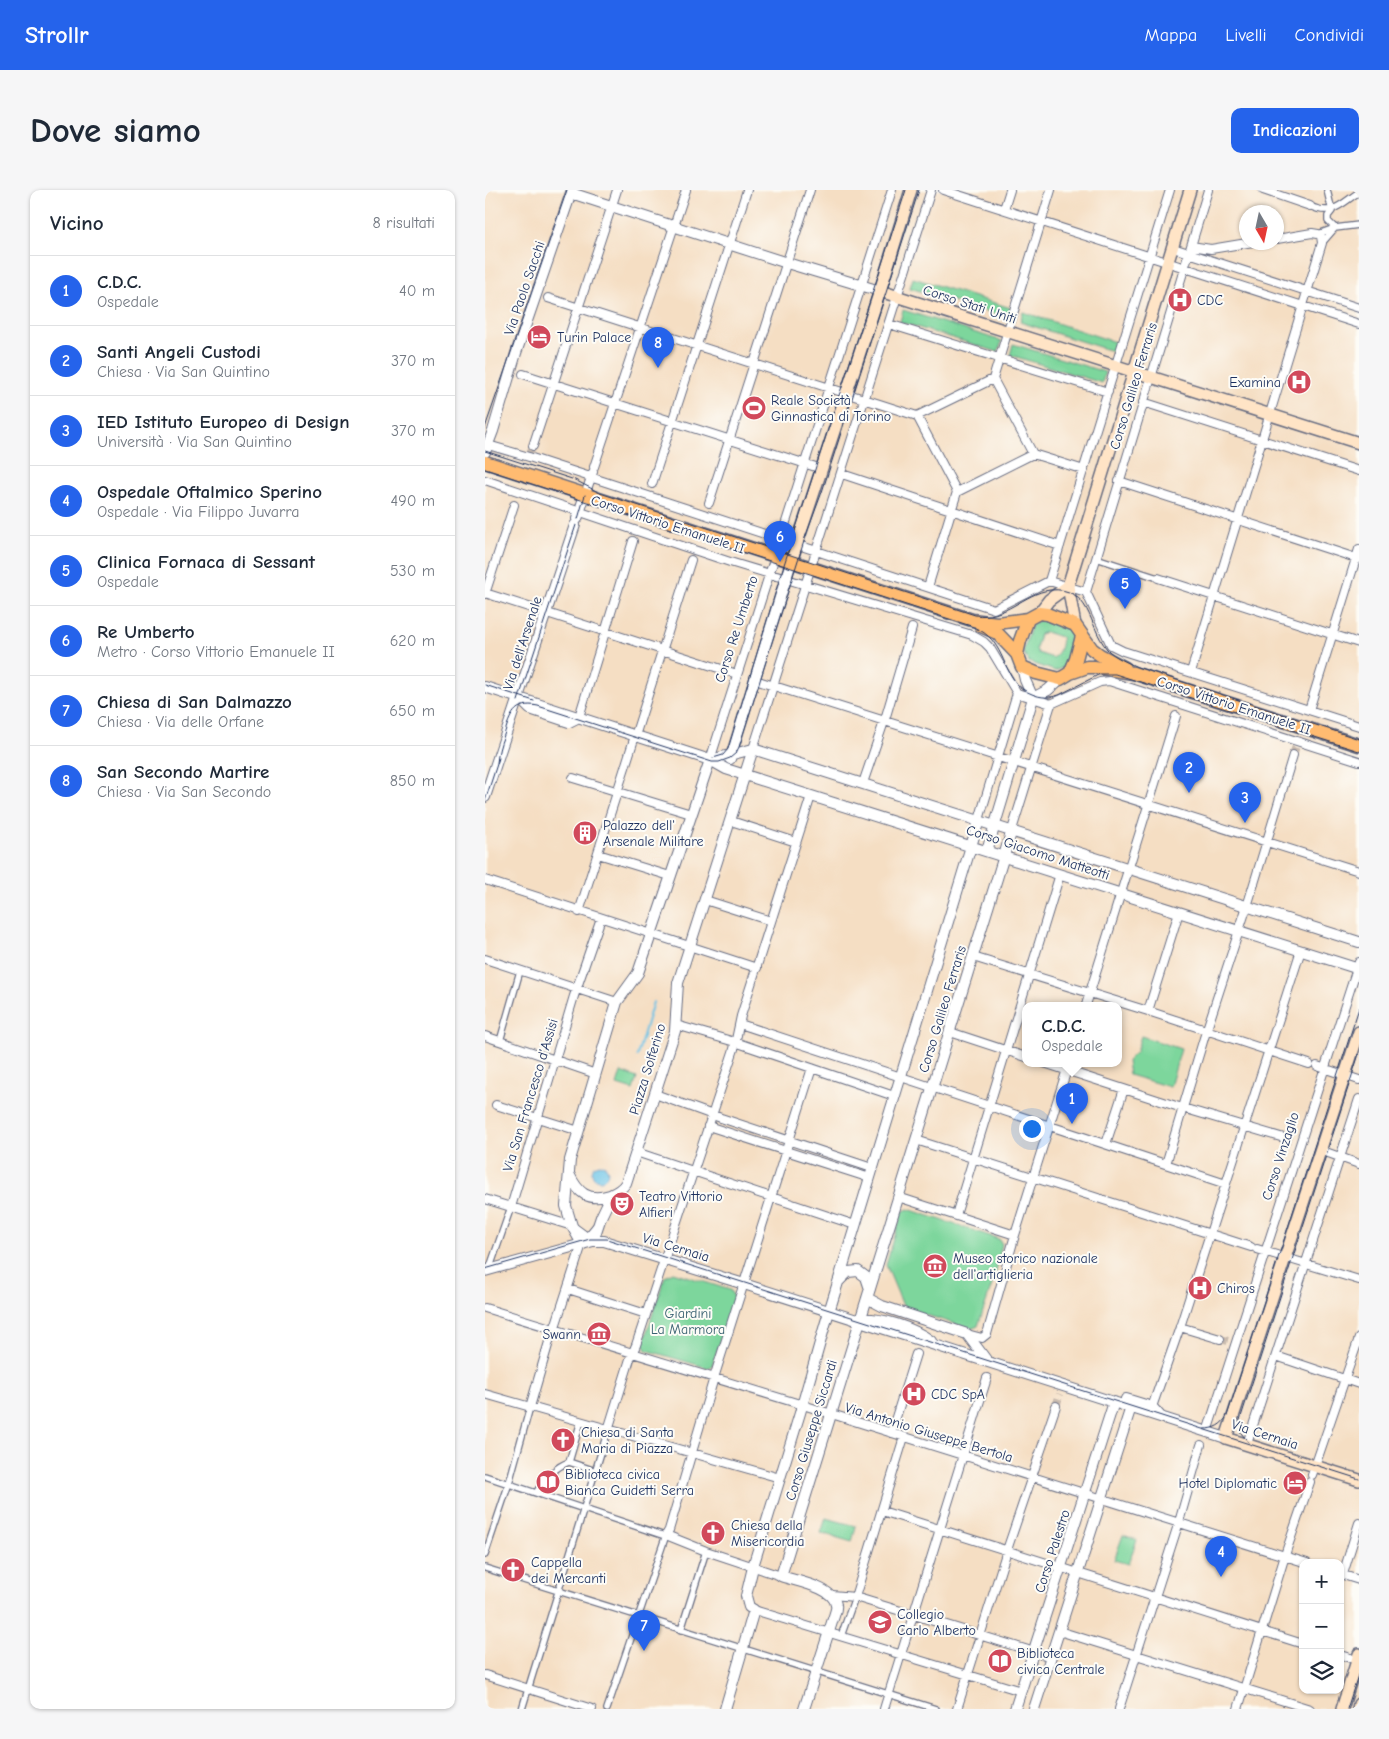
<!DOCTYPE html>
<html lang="it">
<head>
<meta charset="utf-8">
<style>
	:root { --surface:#fff; --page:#f6f6f7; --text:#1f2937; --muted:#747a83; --line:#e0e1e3; --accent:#2563eb }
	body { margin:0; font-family:"Comic Neue",sans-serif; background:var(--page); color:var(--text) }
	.controls { position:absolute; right:15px; bottom:15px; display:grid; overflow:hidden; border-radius:10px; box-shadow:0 1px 4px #0004 }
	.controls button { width:45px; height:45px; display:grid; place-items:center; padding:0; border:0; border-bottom:1px solid var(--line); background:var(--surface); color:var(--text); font:25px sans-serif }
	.compass { position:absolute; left:754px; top:15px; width:45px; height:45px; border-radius:50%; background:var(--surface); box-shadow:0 1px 4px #0004; rotate:171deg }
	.you { position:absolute; left:546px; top:938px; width:18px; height:18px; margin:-12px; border:4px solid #fff; border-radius:50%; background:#1a73e8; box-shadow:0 0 0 8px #1a73e833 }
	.badge { display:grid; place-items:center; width:32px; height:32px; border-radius:50%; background:var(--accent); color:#fff; font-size:16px; font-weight:700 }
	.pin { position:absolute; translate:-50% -41px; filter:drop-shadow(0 1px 2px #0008) }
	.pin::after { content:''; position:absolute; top:26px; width:18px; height:15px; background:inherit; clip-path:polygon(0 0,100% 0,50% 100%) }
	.popup { position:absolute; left:537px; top:812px; width:100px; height:65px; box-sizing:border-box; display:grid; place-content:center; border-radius:10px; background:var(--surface); filter:drop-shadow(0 1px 4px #0005); font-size:16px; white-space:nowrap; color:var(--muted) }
	.popup b { font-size:19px; color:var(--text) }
	.popup::after { content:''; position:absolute; left:50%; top:100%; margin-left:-10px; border:10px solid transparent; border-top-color:var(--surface) }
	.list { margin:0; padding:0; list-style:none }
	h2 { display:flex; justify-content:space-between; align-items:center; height:65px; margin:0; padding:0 20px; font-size:21px }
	h2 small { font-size:16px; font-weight:400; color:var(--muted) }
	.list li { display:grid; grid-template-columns:32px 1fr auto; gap:15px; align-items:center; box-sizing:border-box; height:70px; padding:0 20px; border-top:1px solid var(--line) }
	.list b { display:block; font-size:19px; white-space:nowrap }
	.list p { margin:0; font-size:16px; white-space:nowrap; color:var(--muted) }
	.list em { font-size:16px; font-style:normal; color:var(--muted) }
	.icon { flex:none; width:28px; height:28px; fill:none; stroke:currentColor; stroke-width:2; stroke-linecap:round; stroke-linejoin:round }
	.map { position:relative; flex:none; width:874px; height:1519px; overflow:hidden; border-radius:10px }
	header { display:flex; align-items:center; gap:30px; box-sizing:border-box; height:70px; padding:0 25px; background:var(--accent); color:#fff }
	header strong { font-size:24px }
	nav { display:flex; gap:28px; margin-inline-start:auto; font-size:18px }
	.intro { display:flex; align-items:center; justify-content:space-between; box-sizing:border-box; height:120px; padding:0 30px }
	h1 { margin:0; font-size:35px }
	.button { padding:12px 22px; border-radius:10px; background:var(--accent); color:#fff; font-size:18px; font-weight:700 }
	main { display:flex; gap:30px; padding:0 30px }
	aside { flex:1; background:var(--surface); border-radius:10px; box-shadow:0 1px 4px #0004 }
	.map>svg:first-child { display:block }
	.green { fill:#7dd69c; stroke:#4c827d; fill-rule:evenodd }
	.water { fill:#68c2e6; stroke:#4278a2 }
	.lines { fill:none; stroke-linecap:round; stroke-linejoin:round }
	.stream { stroke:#68c2e6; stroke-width:2 }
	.minor-tunnel { stroke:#c9bbaf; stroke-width:8; stroke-dasharray:8 4; stroke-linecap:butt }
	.pedestrian-casing { stroke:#676c81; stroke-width:8 }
	.minor-casing { stroke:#676c81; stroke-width:10 }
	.tertiary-casing { stroke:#676c81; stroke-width:12 }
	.secondary-casing { stroke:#676c81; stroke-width:14 }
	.primary-casing { stroke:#676c81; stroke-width:15 }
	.pedestrian { stroke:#fff; stroke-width:5.5 }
	.minor { stroke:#fff; stroke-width:8 }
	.tertiary { stroke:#fff; stroke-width:10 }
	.secondary { stroke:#ffe4c6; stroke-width:11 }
	.primary { stroke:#ffbb71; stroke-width:12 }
	.tram { stroke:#1b2f5e; stroke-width:1 }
	.labels { text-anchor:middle; stroke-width:4; stroke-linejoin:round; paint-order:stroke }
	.street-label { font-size:14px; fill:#1b2f5e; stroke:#fdfcf7 }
	.poi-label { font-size:14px; fill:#1b2f5e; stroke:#fdfcf7; text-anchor:start }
	.park-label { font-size:14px; fill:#386171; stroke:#fdfcf7 }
</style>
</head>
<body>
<header>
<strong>Strollr</strong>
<nav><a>Mappa</a><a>Livelli</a><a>Condividi</a></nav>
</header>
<div class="intro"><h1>Dove siamo</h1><a class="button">Indicazioni</a></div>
<main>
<aside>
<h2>Vicino<small>8 risultati</small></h2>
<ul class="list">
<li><span class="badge">1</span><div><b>C.D.C.</b><p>Ospedale</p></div><em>40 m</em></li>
<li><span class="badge">2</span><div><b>Santi Angeli Custodi</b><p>Chiesa · Via San Quintino</p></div><em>370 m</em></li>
<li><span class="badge">3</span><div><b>IED Istituto Europeo di Design</b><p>Università · Via San Quintino</p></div><em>370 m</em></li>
<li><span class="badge">4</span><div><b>Ospedale Oftalmico Sperino</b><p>Ospedale · Via Filippo Juvarra</p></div><em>490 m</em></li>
<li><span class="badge">5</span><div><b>Clinica Fornaca di Sessant</b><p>Ospedale</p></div><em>530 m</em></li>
<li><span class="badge">6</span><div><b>Re Umberto</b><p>Metro · Corso Vittorio Emanuele II</p></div><em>620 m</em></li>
<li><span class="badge">7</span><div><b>Chiesa di San Dalmazzo</b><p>Chiesa · Via delle Orfane</p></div><em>650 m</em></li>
<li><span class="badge">8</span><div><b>San Secondo Martire</b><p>Chiesa · Via San Secondo</p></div><em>850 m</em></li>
</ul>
</aside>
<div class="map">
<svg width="874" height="1519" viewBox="0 0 874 1519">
	<rect width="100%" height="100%" fill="#fdfcf7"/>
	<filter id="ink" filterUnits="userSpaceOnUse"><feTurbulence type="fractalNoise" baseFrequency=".02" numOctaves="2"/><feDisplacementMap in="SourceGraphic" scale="10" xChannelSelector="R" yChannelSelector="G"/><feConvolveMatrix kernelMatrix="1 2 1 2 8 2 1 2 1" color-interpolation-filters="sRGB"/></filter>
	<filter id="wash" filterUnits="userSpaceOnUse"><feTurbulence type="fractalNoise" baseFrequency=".0096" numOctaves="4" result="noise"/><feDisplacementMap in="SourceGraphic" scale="20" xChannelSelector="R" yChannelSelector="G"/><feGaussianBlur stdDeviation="1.12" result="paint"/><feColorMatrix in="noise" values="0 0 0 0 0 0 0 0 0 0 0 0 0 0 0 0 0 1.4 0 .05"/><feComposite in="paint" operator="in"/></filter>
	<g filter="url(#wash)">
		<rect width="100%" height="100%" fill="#f5dec3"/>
		<path class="green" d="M428,88L526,118L523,128L425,98Z
			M418,120L517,151L513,162L415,132Z
			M538,122L630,152L627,161L535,132Z
			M528,154L620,182L617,193L525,165Z
			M557,429L585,438L590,448L581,476L570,481L544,472L538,462L547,434ZM561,442L576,447C578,454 574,464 568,468L553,463L551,459L555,444Z
			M656,846L696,859L685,897L644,885L642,871L651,862Z
			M136,882L152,888L148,900L132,895Z
			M423,1019L514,1049L517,1054L510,1086L493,1136L486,1139L419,1118L401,1075L417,1022Z
			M188,1082L245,1100L249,1108L227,1176L223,1178L161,1160L158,1154L180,1086Z
			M341,1328L371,1336L367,1352L336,1343Z
			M638,1345L652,1350L643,1374L629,1370Z"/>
		<path class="water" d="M107 982a8 8 0 1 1 16 0a8 8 0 1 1-16 0Z"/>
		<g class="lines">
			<path class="stream" d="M152,866L168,812"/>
		</g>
	</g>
	<g filter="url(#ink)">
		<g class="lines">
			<path class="minor-tunnel" d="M45,263L48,256
				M808,565L811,556
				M799,948L807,951
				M735,1149L743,1151
				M571,1216L575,1204"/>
			<defs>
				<path id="pedestrian" d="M842,0L847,21L843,26V31L850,38
					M825,16C847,27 856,14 874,2
					M833,44L850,38L874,35
					M837,53L850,38
					M611,368L673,388
					M15,851L35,781
					M4,1080L26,1017
					M84,1272L111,1281
					M0,1286L180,1346
					M51,1303C59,1290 69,1277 84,1272L96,1231
					M0,1365L24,1293L45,1217
					M0,1378L451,1519
					M196,1440L221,1361
					M356,1446L370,1407
					M37,1519L123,1240
					M122,1519L181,1345"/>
				<path id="minor" d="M458,0L874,134
					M778,0L825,16
					M519,19L525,0
					M706,56L726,59L768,52
					M688,58L874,118
					M63,108L432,226L472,302
					M404,134L623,202
					M38,184L337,279
					M508,189L566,0
					M508,189L548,264L599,280
					M658,212L874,281
					M432,226L508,189
					M0,256L3,255L44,267L509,419L564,391L601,402L626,455L638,461L874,536
					M48,256L132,0
					M109,277L201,0
					M357,284L575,356
					M0,290L245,372L487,445L499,452L505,458L532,503L566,514L615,492L624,491L874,571
					M634,291L874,369
					M167,294L262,0
					M472,302L548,264
					M100,305L108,282
					M224,313L325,0
					M673,388L874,453
					M564,391L685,0
					M443,397L472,302
					M601,402L723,0
					M0,403L252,484
					M0,404L29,315
					M706,482L837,53L836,46L833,44L827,43L792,49
					M270,490L874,681
					M824,520L874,359
					M94,527L148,351
					M268,559L446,0
					M225,570L407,0
					M88,588L206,624
					M378,593L401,526L427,438
					M494,630L532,503
					M246,631L311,652
					M527,640L566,514
					M113,664L185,686
					M0,690L272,778
					M220,710L286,731
					M94,722L206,370
					M488,767L663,821L824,874
					M0,769L132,812
					M601,815L691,526
					M663,821L694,722
					M255,834L741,994
					M191,835L250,852L409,906
					M465,842L541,867
					M0,846L111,884
					M559,873L691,916L799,948
					M832,876L874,890
					M170,904L236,928L387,978
					M11,915L94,941
					M223,936L385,988
					M431,950L766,1057
					M621,954L639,899
					M835,960L874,974
					M151,962L370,1035
					M681,974L719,848L764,710L808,565
					M413,1007L530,1045
					M0,1009L87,1036L106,1050
					M26,1017L89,806L116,728
					M471,1025L575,684
					M772,1059L874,1090
					M83,1099L161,1124
					M0,1118L318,1215L822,1373
					M695,1137L735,1149
					M482,1144L497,1148L502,1144L530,1045L584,873
					M791,1166L874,1194
					M0,1204L295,1288
					M45,1217L66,1145L69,1140L97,1054L111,1037
					M667,1217L695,1137L816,760
					M123,1240L145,1169L151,1155L249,859L256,826L326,606
					M722,1242L874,772
					M406,1243L431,1164
					M762,1254L874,909
					M827,1285L874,1148
					M397,1321L818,1454
					M855,1384L874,1390
					M858,1384L874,1333
					M296,1386L221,1361L181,1345L184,1340L228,1191L327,878
					M347,1405L370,1407L566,1467
					M370,1407L419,1247
					M269,1420L536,1501
					M574,1441L825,1519
					M855,1465L872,1470
					M0,1485L107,1519
					M399,1519L502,1188
					M472,1519L524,1354L571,1216
					M634,1519L694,1332L716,1255
					M753,1519L802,1359L825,1292"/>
				<path id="tertiary" d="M86,3L302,73L395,101
					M0,262L8,241L31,163L87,0
					M92,329L100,305
					M0,497L225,570L241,579L874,779
					M548,508L563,500L575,489
					M36,510L45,519L84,532L94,527
					M245,569L306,372
					M225,570L268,559L874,752
					M0,607L90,335
					M502,661L548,508L540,490L537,477
					M84,984C93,1003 103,1012 125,1005C132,1002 137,999 141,993L190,841L193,793L268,559
					M108,1051L116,1027L127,1004
					M97,1054L87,1036L81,1016L85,970L132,812L153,783L225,570
					M0,1081L108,1051H119L259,1094L741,1248
					M353,1092L363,1082L373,1081L381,1087L385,1099
					M382,1108L397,1116L482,1144L502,1171
					M373,1129C396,1127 427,1137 446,1151
					M641,1209L667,1217L676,1227
					M240,1519L269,1420L264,1417L261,1406L269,1373L315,1223L340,1135L494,630
					M319,1519L349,1426C350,1423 352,1418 351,1415C349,1397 310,1391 296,1386L527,640
					M530,1519L629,1212
					M549,1519L646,1217"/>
				<path id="secondary" d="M395,101L874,253
					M306,372L395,101L426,0
					M554,423L564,410L583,396
					M590,435L583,396L705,0
					M874,842L741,1248L874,1290
					M857,1519L874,1464
					M873,1519L874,1514"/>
				<path id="primary" d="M0,272L487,430L512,433L543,429
					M496,436L512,443L532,464
					M597,446L591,469L585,483L575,489L551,483L537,477L532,464L535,451L543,429L554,423L562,424L590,435L607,459L615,465L640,478
					M585,483L602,477H609L648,483L874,555"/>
			</defs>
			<use href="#pedestrian" class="pedestrian-casing"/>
			<use href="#minor" class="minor-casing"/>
			<use href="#tertiary" class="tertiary-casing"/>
			<use href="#secondary" class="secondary-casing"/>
			<use href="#primary" class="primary-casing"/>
			<use href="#pedestrian" class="pedestrian"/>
			<use href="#minor" class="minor"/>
			<use href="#tertiary" class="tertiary"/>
			<use href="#secondary" class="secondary"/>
			<use href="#primary" class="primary"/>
			<path class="tram" d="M0,238L82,0
				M0,261L90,290L115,303L490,425C520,430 539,403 565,400C606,396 603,436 622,459C629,467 642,472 652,477L874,549
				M0,279L486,436C492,439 498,441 503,446C522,463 520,494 547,504C556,508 565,508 574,505L615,484H630L874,561
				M93,329L100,305
				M0,495L49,511
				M33,511L91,335
				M228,568L238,565L243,559L295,387L421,0
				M12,573C13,563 15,555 19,545C25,526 29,511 53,516L227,572H234L245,568L251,563L254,557L320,348L337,302L434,0
				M0,611L14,568
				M0,1079L105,1049H122L874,1289
				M719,1239C729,1239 737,1235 742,1226L874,818
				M765,1254L756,1243L755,1230L874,864
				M862,1519L874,1482"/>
		</g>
	</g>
	<defs>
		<symbol id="hospital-disc" viewBox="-11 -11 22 22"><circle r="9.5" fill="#d1495b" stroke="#fdfcf7"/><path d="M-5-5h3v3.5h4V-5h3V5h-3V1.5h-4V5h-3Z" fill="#fff"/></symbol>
		<symbol id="hotel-disc" viewBox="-11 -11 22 22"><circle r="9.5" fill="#d1495b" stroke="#fdfcf7"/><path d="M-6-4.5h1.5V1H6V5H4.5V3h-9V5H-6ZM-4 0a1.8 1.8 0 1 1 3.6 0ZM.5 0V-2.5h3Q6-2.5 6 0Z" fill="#fff"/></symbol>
		<symbol id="stadium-disc" viewBox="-11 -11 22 22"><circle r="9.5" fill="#d1495b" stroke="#fdfcf7"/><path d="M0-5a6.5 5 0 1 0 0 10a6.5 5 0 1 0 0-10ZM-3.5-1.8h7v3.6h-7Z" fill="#fff"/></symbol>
		<symbol id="building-disc" viewBox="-11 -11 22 22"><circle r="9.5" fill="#d1495b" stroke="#fdfcf7"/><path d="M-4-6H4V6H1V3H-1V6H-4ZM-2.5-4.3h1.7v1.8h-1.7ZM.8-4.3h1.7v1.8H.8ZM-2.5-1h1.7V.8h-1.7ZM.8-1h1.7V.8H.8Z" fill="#fff"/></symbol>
		<symbol id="theatre-disc" viewBox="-11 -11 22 22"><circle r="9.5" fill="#d1495b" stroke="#fdfcf7"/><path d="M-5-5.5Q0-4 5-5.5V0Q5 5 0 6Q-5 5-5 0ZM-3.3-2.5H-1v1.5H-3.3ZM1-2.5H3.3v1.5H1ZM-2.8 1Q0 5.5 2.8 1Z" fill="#fff"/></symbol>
		<symbol id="museum-disc" viewBox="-11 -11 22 22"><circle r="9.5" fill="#d1495b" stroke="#fdfcf7"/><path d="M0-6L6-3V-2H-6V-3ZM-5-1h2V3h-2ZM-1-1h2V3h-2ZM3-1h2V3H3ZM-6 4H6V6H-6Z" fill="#fff"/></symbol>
		<symbol id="church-disc" viewBox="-11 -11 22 22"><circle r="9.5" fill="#d1495b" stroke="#fdfcf7"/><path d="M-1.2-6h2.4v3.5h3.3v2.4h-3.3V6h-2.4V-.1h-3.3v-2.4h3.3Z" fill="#fff"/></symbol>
		<symbol id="library-disc" viewBox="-11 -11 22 22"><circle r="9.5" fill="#d1495b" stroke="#fdfcf7"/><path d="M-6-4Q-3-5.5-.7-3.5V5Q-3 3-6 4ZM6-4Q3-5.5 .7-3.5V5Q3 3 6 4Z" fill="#fff"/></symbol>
		<symbol id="university-disc" viewBox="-11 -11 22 22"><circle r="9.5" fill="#d1495b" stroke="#fdfcf7"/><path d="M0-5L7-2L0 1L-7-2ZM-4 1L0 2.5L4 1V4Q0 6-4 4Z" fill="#fff"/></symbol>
	</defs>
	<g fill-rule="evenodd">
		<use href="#hospital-disc" x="681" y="96" width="28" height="28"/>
		<use href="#hotel-disc" x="40" y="133" width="28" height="28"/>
		<use href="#hospital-disc" x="800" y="178" width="28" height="28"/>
		<use href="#stadium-disc" x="255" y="204" width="28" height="28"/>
		<use href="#building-disc" x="86" y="629" width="28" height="28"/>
		<use href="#theatre-disc" x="123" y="1000" width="28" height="28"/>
		<use href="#museum-disc" x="436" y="1062" width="28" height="28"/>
		<use href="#hospital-disc" x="701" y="1084" width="28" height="28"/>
		<use href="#museum-disc" x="100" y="1130" width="28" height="28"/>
		<use href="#hospital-disc" x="415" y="1190" width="28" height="28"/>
		<use href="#church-disc" x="64" y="1236" width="28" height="28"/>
		<use href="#library-disc" x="49" y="1278" width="28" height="28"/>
		<use href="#hotel-disc" x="796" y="1279" width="28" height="28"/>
		<use href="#church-disc" x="214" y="1329" width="28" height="28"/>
		<use href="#church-disc" x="14" y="1366" width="28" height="28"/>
		<use href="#university-disc" x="381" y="1418" width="28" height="28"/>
		<use href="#library-disc" x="501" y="1457" width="28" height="28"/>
	</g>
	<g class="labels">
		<g class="street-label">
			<text transform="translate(39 98) rotate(-71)" y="5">Via Paolo Sacchi</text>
			<text transform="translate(485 114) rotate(18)" y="5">Corso Stati Uniti</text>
			<text transform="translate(648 196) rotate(-73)" y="5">Corso Galileo Ferraris</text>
			<text transform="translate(183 334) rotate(18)" y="5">Corso Vittorio Emanuele II</text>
			<text transform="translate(251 439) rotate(-72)" y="5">Corso Re Umberto</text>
			<text transform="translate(37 453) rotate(-72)" y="5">Via dell'Arsenale</text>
			<text transform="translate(749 515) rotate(18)" y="5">Corso Vittorio Emanuele II</text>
			<text transform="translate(553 662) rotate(18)" y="5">Corso Giacomo Matteotti</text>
			<text transform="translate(457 819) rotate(-73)" y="5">Corso Galileo Ferraris</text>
			<text transform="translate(162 879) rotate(-73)" y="5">Piazza Solferino</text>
			<text transform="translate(45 905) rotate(-73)" y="5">Via San Francesco d'Assisi</text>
			<text transform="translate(795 966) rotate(-72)" y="5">Corso Vinzaglio</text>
			<text transform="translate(191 1057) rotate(17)" y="5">Via Cernaia</text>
			<text transform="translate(326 1240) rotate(-73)" y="5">Corso Giuseppe Siccardi</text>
			<text transform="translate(444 1242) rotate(17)" y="5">Via Antonio Giuseppe Bertola</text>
			<text transform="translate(780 1244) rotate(18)" y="5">Via Cernaia</text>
			<text transform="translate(567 1361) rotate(-72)" y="5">Corso Palestro</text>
		</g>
		<g class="poi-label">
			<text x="712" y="115">CDC</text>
			<text x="72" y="152">Turin Palace</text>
			<text x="796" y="197" text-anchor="end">Examina</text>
			<text x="286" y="215">Reale Società<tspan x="286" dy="16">Ginnastica di Torino</tspan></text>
			<text x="118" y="640">Palazzo dell'<tspan x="118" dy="16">Arsenale Militare</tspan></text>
			<text x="154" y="1011">Teatro Vittorio<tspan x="154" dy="16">Alfieri</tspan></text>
			<text x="468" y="1073">Museo storico nazionale<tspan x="468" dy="16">dell'artiglieria</tspan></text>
			<text x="732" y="1103">Chiros</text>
			<text x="96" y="1149" text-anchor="end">Swann</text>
			<text x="446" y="1209">CDC SpA</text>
			<text x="96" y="1247">Chiesa di Santa<tspan x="96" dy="16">Maria di Piazza</tspan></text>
			<text x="80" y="1289">Biblioteca civica<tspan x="80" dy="16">Bianca Guidetti Serra</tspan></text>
			<text x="792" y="1298" text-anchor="end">Hotel Diplomatic</text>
			<text x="246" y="1340">Chiesa della<tspan x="246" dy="16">Misericordia</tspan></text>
			<text x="46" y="1377">Cappella<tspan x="46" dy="16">dei Mercanti</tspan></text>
			<text x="412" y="1429">Collegio<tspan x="412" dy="16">Carlo Alberto</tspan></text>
			<text x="532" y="1468">Biblioteca<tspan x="532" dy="16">civica Centrale</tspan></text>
		</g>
		<g class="park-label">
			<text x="203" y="1128">Giardini<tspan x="203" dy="16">La Marmora</tspan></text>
		</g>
	</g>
</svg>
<div class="controls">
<button>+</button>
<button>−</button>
<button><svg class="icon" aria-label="layers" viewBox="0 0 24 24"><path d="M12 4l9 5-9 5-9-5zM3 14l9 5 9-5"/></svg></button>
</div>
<svg class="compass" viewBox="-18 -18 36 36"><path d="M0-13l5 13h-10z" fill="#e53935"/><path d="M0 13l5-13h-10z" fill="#747a83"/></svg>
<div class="you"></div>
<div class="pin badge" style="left:587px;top:934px">1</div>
<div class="popup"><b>C.D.C.</b>Ospedale</div>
<div class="pin badge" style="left:704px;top:603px">2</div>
<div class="pin badge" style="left:760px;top:633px">3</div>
<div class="pin badge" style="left:736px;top:1387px">4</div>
<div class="pin badge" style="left:640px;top:419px">5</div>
<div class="pin badge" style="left:295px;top:372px">6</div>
<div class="pin badge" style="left:159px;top:1461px">7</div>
<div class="pin badge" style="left:173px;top:178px">8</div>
</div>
</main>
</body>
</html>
